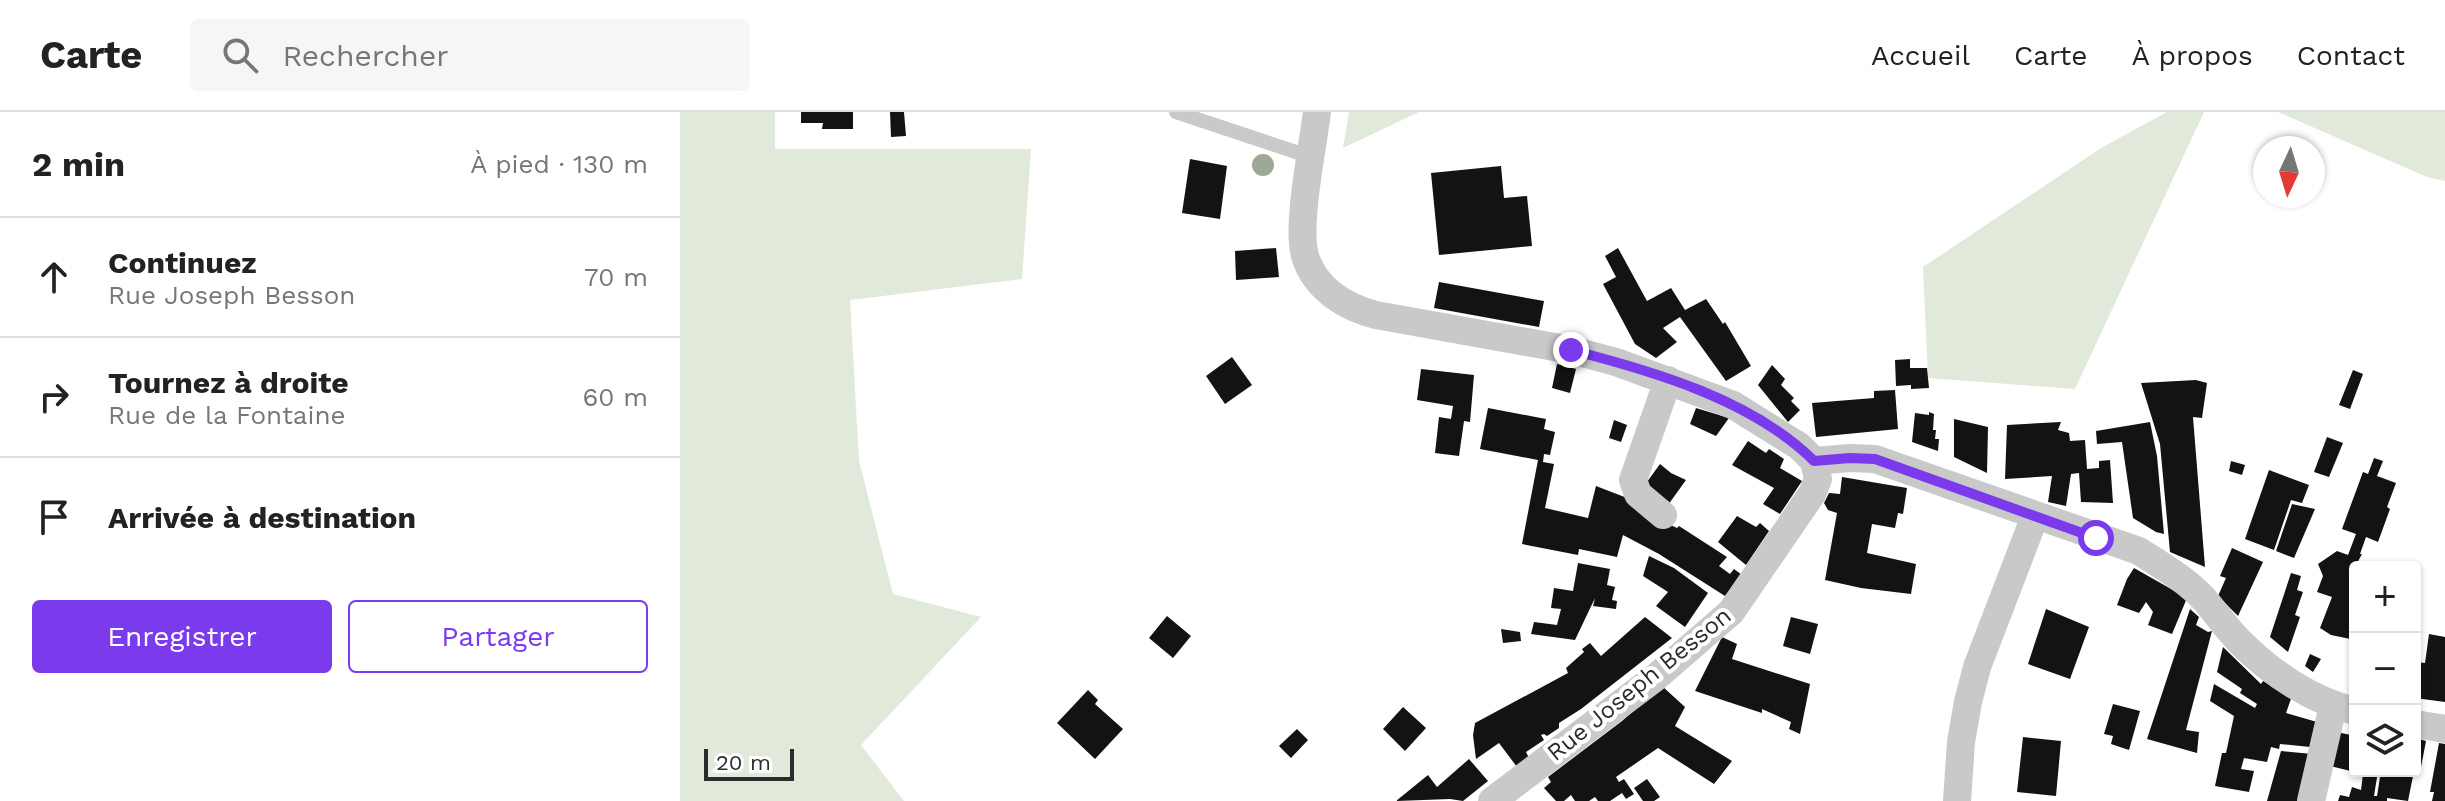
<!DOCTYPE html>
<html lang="fr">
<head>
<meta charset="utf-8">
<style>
	:root { --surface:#fff; --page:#f6f6f6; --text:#222; --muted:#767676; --line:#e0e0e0; --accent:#7c3aed }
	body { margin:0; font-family:"Work Sans",sans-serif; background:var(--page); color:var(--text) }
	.controls { position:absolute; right:24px; bottom:24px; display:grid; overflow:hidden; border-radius:8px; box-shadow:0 2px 6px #0004 }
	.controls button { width:72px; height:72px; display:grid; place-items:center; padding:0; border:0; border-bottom:2px solid var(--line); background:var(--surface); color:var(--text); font:40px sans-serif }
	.compass { position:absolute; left:1573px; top:24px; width:72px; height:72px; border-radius:50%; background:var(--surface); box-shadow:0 2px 6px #0004; rotate:184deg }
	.scale { position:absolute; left:24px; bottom:20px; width:90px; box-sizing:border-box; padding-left:8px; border:4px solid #2c2c2c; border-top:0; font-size:22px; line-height:28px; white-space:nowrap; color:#2c2c2c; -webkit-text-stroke:6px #fff; paint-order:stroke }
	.stop { position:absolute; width:24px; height:24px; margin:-18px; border:6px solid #7c3aed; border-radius:50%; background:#fff }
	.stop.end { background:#7c3aed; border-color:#fff; box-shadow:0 2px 8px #0008 }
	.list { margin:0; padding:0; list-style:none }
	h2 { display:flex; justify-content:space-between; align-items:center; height:104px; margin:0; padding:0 32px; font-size:34px }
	h2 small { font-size:26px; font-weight:400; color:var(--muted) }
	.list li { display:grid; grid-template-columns:52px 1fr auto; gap:24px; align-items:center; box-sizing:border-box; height:120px; padding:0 32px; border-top:2px solid var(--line) }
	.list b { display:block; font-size:30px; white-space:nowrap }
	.list p { margin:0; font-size:26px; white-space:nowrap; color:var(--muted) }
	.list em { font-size:26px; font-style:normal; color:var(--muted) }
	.actions { display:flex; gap:16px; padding:24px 32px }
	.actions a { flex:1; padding:18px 0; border:2px solid var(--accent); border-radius:8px; text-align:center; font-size:28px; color:var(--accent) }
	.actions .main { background:var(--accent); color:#fff }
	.icon { flex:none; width:44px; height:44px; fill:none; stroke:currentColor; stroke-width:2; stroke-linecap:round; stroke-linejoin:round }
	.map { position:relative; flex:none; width:1765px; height:689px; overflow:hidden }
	header { display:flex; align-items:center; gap:48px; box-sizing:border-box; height:112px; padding:0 40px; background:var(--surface); border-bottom:2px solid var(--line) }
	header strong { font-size:38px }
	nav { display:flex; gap:44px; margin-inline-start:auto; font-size:28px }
	.search { width:560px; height:72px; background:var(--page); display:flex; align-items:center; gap:20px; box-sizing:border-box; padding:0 28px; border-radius:8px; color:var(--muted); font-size:30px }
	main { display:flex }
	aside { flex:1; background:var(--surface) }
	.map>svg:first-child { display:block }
	.green { fill:#e1e9da }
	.building { fill:#131313 }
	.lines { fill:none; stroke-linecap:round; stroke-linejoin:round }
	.lane { stroke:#c9c9c9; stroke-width:14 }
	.street { stroke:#c9c9c9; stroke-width:28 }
	.tree { fill:#9da994 }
	.route { stroke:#7c3aed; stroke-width:10 }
	.labels { text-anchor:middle; stroke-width:8; stroke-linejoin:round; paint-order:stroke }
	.street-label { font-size:24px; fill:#2c2c2c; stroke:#fff }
</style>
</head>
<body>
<header>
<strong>Carte</strong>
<div class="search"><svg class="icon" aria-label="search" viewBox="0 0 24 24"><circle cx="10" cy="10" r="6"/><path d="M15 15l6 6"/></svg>Rechercher</div>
<nav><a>Accueil</a><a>Carte</a><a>À propos</a><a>Contact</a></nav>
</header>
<main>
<aside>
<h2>2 min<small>À pied · 130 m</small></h2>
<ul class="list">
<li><svg class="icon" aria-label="ahead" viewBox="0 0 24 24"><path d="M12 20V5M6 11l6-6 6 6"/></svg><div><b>Continuez</b><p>Rue Joseph Besson</p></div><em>70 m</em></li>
<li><svg class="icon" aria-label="right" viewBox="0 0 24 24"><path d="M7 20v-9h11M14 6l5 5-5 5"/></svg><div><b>Tournez à droite</b><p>Rue de la Fontaine</p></div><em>60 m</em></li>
<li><svg class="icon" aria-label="arrive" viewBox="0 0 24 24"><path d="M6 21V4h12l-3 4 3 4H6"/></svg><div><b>Arrivée à destination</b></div></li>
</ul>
<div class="actions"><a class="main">Enregistrer</a><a>Partager</a></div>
</aside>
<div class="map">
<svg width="1765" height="689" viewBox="0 0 1765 689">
	<rect width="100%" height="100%" fill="#fff"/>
	<path class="green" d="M0,0H95V37H351L342,167L170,188L179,349L213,482L301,505L181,633L224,689H0Z
		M669,0H739L663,36Z
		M1487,0H1524L1395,277L1248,266L1243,155L1421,36Z
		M1598,0H1765V69L1747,65Z"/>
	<path class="building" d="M121,0H173V17H142L143,11H121Z
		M210,0H224L226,24L211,25Z
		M510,47L547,54L540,107L502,101Z
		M821,54L824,86L847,84L852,134L759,143L751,61Z
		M596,136L599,165L556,168L555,139Z
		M938,136L967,189L991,176L1005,198L1026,187L1043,212L1045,210L1071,254L1046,269L1000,205L983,216L997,230L976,246L955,232L923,172L936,165L925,144Z
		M759,170L864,189L859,215L754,196Z
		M552,245L572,273L545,292L526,264Z
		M1230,247V256H1247L1249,276L1231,277V273L1216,274L1215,248Z
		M877,252L896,257L890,281L872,276Z
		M1092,253L1105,267L1101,273L1114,286L1111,289L1120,298L1108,310L1078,273Z
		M741,257L794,263L790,310L784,309L779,344L755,341L759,305L771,307L773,294L737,288Z
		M1673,258L1683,262L1670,297L1659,293Z
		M1516,268L1527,271L1522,306L1513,305L1525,455L1490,440L1480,332L1461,271Z
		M1215,278L1218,317L1136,325L1132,291L1194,286V279Z
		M808,296L866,307L864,317L875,320L870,343L864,342L863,350L874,352L865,396L908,406L916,374L960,391L959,398L997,416L999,414L1047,445L1039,454L1050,462L1054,457L1062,463L1045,484L979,442L943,423L937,445L899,437L898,443L842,432L858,348L800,337Z
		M1016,296L1049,306L1036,324L1010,312Z
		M1249,300L1254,302L1253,318H1256L1255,327H1259L1258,339L1232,330L1235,301L1249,303Z
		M1274,307L1308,315L1307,361L1274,345Z
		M934,308L947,313L941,330L929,326Z
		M1381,310L1378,318L1389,321L1390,329L1405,328L1407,357L1419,356V349L1430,348L1433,391L1401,390L1399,361L1391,362L1386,394L1368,390L1372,364L1325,367L1327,313Z
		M1470,310L1477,344L1484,422L1476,420L1453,406L1442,330L1417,332L1416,319Z
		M1647,325L1663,331L1649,365L1634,360Z
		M1068,329L1086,341L1089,337L1104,347L1100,356L1122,369L1100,402L1083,392L1094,376L1052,353Z
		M1694,346L1703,349L1697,364L1716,371L1707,395L1710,397L1698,430L1686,425L1680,442H1682L1675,455V528L1651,523L1640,516L1652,485L1637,480L1643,464L1638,452L1657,439L1668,443L1676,422L1662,417L1683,360L1688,362Z
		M1551,349L1565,353L1562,363L1549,359Z
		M980,352L991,361L1006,368L988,393L964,374Z
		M1589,358L1629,373L1622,391L1611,388L1594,438L1565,427Z
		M1162,365L1227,376L1223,402L1218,401L1215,416L1192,412L1187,441L1236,452L1231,482L1181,476L1145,468L1157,401L1148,398L1144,391L1149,381L1160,382Z
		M1612,392L1635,397L1614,446L1596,439Z
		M1057,404L1076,415L1080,411L1089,419L1066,453L1038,430Z
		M1552,436L1583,450L1558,504L1538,484L1546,466L1540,464Z
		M969,444L994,456L1028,481L1005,515L976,494L988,480L963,464Z
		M898,451L930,457L927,473L935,475L932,488L937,489L936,497L913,494L915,486L895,528L851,522L854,510L877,513L881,497L871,496L874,476L893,479Z
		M1454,456L1507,486L1492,522L1468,513L1473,500L1466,490L1459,501L1437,493L1447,467Z
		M1611,461L1621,464L1617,478L1623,480L1615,503L1620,505L1608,540L1590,525Z
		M1366,497L1409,515L1390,567L1348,552Z
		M1510,497L1519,505L1516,513L1528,520L1532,519L1506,618L1519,620L1517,641L1467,627Z
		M487,504L511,524L493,546L469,526Z
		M965,505L992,526L901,597L879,611V616L867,624L864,622L861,623L864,628L846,640L849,646L837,655L819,631L796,647L793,623L795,611L888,561L886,556L904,540L902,537L910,531L921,544Z
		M1111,505L1138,512L1130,542L1103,534Z
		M821,517L840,520L841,529L823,531Z
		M1749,522L1765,525V590L1735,586V550L1745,551Z
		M1042,525L1057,532L1052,547L1130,572L1120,622L1109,617L1111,610L1082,597V601L1015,579Z
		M1543,535L1581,572L1583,569L1612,584L1606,601L1637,610L1630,635L1600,632L1599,637L1591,635L1587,650L1564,646L1561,657L1574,659L1569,680L1535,674L1542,641H1546L1554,604L1530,589L1534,572L1575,596L1577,592L1560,581L1562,577L1537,560Z
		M1630,542L1641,547L1633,560L1625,554Z
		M982,574L1005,595L995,614L1052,649L1034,672L978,636L936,665L939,670L944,667L954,682L946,687L942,681L930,689H918L915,685L909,689H895L891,683L884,689H876L864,676L871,670L868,665L942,609Z
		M408,578L418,588L415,592L443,617L415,647L377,611Z
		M1433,592L1460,599L1449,638L1431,632L1433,624L1424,622Z
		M723,595L746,616L725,639L703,617Z
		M617,617L628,628L611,646L599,634Z
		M1657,620L1675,624V659H1698L1694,684H1697L1701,659H1734L1728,689L1707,686V689H1658L1660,683L1669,685L1672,675L1681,678L1683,662L1650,654Z
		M1343,625L1381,629L1376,684L1337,680Z
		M1735,626L1746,629L1741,655L1735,654Z
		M1759,631L1765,632V689H1752L1754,680H1750Z
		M1601,639L1632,642L1620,689H1587Z
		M789,647L808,669L783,689L770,687L716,689L748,663L757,675Z
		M967,667L980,685L974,689H963L954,676Z"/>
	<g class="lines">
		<path class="lane" d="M496,0L631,45"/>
		<path class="street" d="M637,0C633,35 615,117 626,147C637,178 666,195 696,203L891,238L936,250L1053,293L1119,334L1134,349
			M983,403L958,382L953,368L988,268
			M1735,612L1765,617
			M812,689L976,565L1051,500L1132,382L1138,367L1134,349L1170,346L1195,347L1459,439C1482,454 1505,467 1524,487C1536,501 1547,517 1560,530C1591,561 1632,589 1675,599
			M1277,689L1281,630L1288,590L1297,555L1355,404
			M1631,689L1653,594"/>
	</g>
	<circle class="tree" cx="583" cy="53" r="11"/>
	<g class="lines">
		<path class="route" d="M891,238C973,259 1073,288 1134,349L1170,346L1195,347L1416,426"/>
	</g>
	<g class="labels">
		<g class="street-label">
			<text transform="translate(959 572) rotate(-39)" y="8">Rue Joseph Besson</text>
		</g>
	</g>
</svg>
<div class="controls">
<button>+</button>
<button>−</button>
<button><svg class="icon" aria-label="layers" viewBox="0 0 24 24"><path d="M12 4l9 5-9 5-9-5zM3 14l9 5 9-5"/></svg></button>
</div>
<svg class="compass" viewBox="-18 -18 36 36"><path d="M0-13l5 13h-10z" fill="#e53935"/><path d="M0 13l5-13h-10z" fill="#767676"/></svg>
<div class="scale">20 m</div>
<div class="stop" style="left:1416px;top:426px"></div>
<div class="stop end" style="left:891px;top:238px"></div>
</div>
</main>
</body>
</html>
